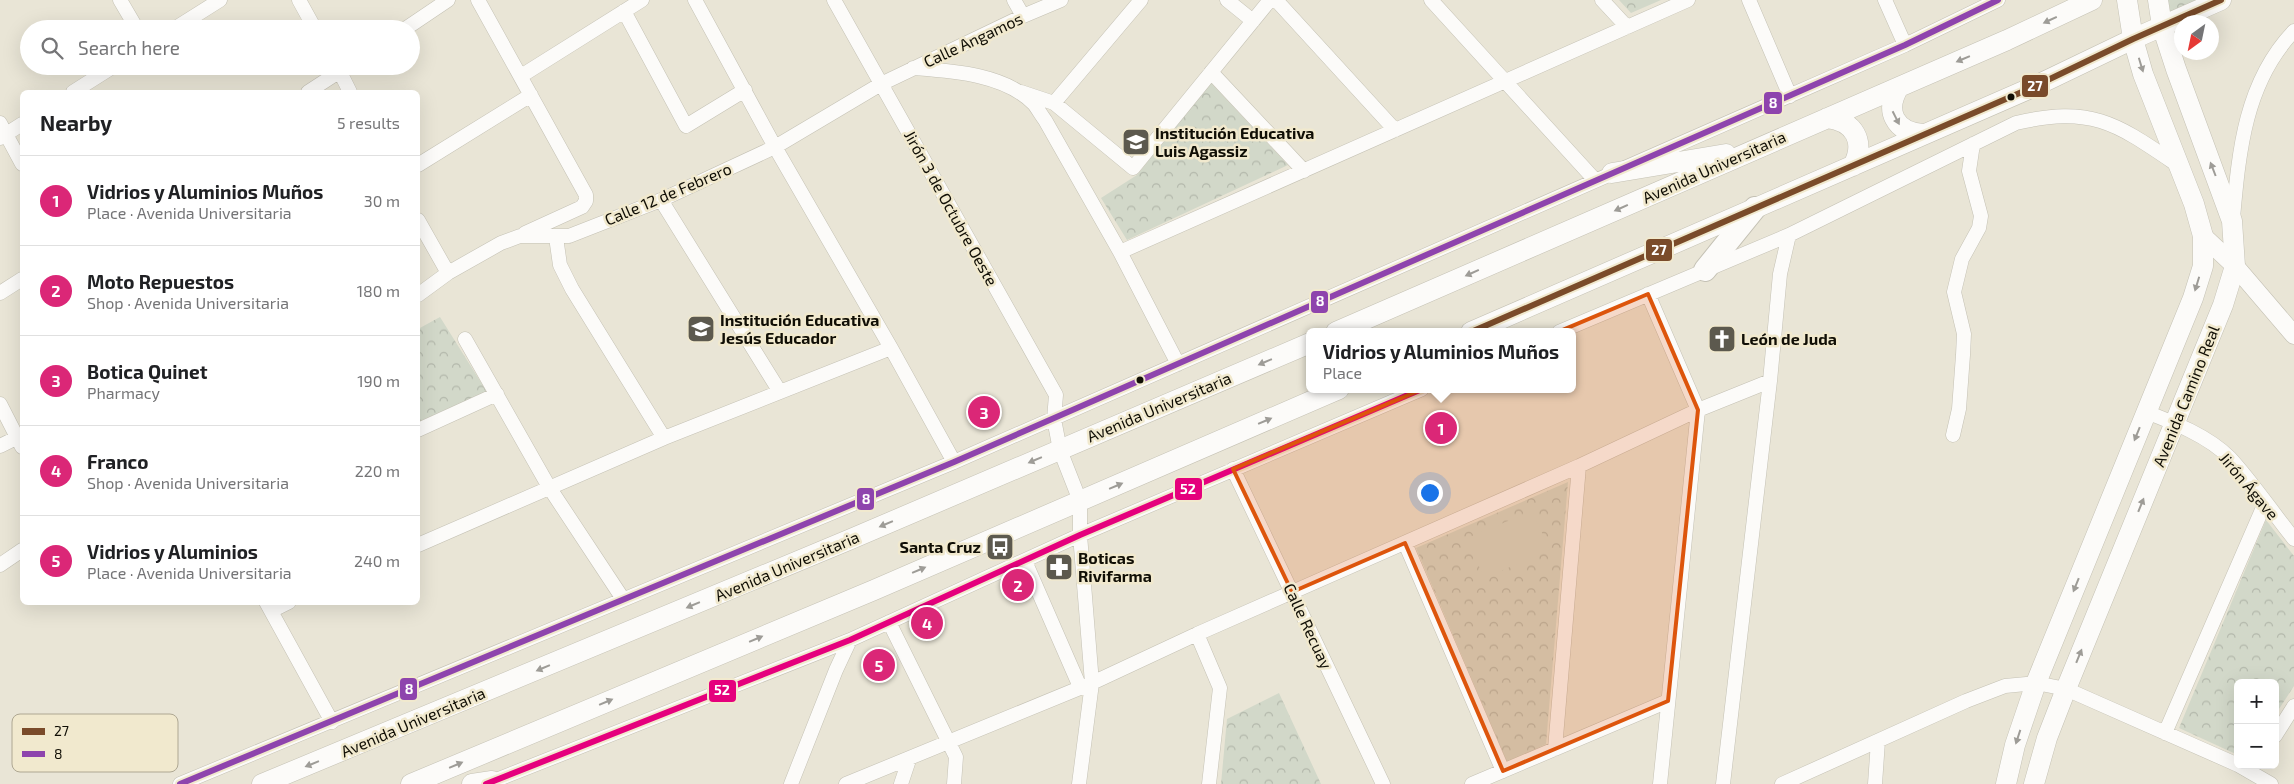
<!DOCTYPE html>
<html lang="en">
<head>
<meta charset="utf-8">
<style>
	:root { --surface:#fff; --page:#f6f6f6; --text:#202124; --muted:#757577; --line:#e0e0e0; --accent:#db2777 }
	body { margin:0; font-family:"Exo 2",sans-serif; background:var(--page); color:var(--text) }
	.controls { position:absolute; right:15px; bottom:15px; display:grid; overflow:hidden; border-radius:8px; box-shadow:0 5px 20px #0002 }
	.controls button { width:45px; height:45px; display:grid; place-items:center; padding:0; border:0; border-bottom:1px solid var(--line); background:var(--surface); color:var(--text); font:25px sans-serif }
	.compass { position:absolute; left:2174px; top:15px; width:45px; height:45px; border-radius:50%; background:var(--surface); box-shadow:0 5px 20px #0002; rotate:213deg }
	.you { position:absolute; left:1429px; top:492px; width:18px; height:18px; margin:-12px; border:4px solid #fff; border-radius:50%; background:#1a73e8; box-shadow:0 0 0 8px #1a73e833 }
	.badge { display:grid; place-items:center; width:32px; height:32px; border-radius:50%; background:var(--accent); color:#fff; font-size:16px; font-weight:700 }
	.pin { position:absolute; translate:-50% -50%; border:2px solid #fff; box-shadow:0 1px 5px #0006 }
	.popup { position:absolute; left:1306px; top:328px; width:270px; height:65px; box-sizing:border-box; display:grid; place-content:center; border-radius:8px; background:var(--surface); filter:drop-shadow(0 1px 4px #0005); font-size:16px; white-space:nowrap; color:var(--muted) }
	.popup b { font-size:19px; color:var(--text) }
	.popup::after { content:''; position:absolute; left:50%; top:100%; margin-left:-10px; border:10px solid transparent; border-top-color:var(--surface) }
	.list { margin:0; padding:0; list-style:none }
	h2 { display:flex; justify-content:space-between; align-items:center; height:65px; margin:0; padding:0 20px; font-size:21px }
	h2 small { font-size:16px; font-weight:400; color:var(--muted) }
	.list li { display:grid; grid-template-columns:32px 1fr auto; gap:15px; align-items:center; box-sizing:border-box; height:90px; padding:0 20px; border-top:1px solid var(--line) }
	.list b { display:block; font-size:19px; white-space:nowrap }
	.list p { margin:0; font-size:16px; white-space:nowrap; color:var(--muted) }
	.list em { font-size:16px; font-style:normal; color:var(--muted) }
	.icon { flex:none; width:28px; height:28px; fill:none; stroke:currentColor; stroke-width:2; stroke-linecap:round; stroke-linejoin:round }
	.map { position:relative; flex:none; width:2294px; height:784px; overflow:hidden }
	.search { position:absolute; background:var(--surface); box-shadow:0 5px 20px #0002; left:20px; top:20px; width:400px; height:55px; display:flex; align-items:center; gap:12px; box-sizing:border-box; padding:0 18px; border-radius:28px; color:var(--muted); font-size:19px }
	.panel { position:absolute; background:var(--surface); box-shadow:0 5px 20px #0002; left:20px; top:90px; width:400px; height:515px; border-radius:8px }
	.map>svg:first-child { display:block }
	.park { fill:url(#park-crowns) }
	.pitch { fill:#d2d8c9 }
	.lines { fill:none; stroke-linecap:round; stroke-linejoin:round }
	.minor-casing { stroke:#c4c1b4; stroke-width:15 }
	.tertiary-casing { stroke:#c4c1b4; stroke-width:19 }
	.secondary-casing { stroke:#c4c1b4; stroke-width:21 }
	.primary-casing { stroke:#c4c1b4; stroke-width:24 }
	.minor { stroke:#fcfbf9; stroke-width:14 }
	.tertiary { stroke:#fcfbf9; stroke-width:18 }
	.secondary { stroke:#fcfbf9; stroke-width:20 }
	.primary { stroke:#fcfbf9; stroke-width:22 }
	.bus-1-casing { stroke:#f1e9ce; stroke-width:10 }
	.bus-2-casing { stroke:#f1e9ce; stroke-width:10 }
	.bus-3-casing { stroke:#f1e9ce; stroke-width:10 }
	.bus-1 { stroke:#7a4b2a; stroke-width:6 }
	.bus-2 { stroke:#8e44ad; stroke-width:6 }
	.bus-3 { stroke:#e5007d; stroke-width:6 }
	.oneway { fill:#9e9c97 }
	.marked { fill:#dd550c; fill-opacity:0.2; stroke:#dd550c; stroke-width:4; stroke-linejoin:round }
	.bus-dot { fill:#100e05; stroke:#f1e9ce; stroke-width:2 }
	.labels { text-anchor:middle; stroke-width:5; stroke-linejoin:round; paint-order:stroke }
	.street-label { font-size:16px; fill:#100e05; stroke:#f1e9ce }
	.poi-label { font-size:16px; font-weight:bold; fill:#100e05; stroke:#f1e9ce; text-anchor:start }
	.key { fill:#f1e9ce; stroke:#aea792; stroke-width:1 }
	.key-label { font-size:14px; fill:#100e05 }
	.line-badge { stroke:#f1e9ce; stroke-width:2 }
	.badge-label { font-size:14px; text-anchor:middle; font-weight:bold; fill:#fff }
</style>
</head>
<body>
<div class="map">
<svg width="2294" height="784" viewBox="0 0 2294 784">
	<defs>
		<pattern id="park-crowns" width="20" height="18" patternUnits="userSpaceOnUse" patternTransform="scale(1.25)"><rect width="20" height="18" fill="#d2d8c9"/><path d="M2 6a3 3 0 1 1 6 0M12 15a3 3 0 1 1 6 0" fill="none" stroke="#b3b8ab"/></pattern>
	</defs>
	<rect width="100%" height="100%" fill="#e9e5d6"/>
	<path class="park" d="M1619,0H1661L1631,13Z
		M2167,0H2201L2169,14Z
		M1211,83L1288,165L1127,240L1101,198L1137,175Z
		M440,317L487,392L418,422V329Z
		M1568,482L1546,744L1507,762L1416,548Z
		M2266,520L2294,556V686L2275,715V683H2238V755L2179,728Z
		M1279,693L1321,784H1221L1227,719Z"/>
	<path class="pitch" d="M1532,511L1550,550L1484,578L1467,538Z"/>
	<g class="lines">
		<defs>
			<path id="minor" d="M120,0L137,29
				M299,0L315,29
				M478,0L586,195V201L582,207L525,233
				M695,0L775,147L891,348L954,462
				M834,0L1056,395L1054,419L1060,450L1080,501V535L1092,683L1079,784
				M1014,0L1023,16
				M1227,0L1253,21
				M1276,0L1395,130
				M1431,0L1595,180
				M1602,0L1627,27
				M1749,0L1790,96
				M1885,0L1905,45
				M624,11L686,126L745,90
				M174,29L220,0
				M405,29L448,0
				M337,66L350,92
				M913,68C952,71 1005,74 1034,104C1038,109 1041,115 1045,120L1120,252L1178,364
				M1211,72L1304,171
				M521,76L642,0
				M73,92L114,66
				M308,92L348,66
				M1021,92L1054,103L1133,168L1270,0
				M1054,103L1141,0
				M0,123L22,164
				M0,138L22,124
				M418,165L531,95
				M661,200L780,392
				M2233,218C2239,151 2245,82 2294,31
				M418,220L448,273
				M556,237L560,265L572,289L664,438
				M1120,252L1688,0
				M0,293L22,279
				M1648,294L1698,410L1660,784
				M418,295L448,273L501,243L520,236H569L661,200L775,147L881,84L1023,16L1061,0
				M1559,332L1789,235L2016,123C2093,105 2117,124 2179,166
				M465,339L549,487L623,599
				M0,404L22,447
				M2146,412C2175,423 2208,436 2230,458C2253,483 2273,513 2294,539
				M418,430L497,394
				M1953,435L1959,409L1963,355L1964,334L1954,292L1962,259L1979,228L1981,216L1969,171L1973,144
				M0,446L22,435
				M1233,469L1383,784
				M1405,543L1503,771
				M418,545L664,438L891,348
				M1025,561L1080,687
				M0,565L22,550
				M266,602L332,722
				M271,611L289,602
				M889,622L956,757L954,784
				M1197,634L1220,688L1209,784
				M2165,733L2265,503
				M2275,736L2294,706
				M1555,749L1579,466
				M2238,765L2271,784
				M180,784L954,462L1905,45L1998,0
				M486,784L850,640L1080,535L1422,389
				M791,784L836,670L850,640
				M846,784L1092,683L1197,634L1579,466L1698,410L1770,381
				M901,784L909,760
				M1472,784L1668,701
				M1723,784L1770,381L1780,274L1789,235
				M1782,784L1966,701L2005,686L2036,683L2066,689L2238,765
				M1875,784L1878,741"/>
			<path id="tertiary" d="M2203,236L2235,266L2294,335"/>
			<path id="secondary" d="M1899,87C1884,111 1895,132 1923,134
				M1827,118C1854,121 1866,141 1853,166
				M1612,173L1726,154
				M1336,332L2007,40L2092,0
				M1471,332L2031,88L2133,39L2221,0
				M262,784L851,539L1310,343
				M411,784L874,590L1339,389
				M472,784L492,781
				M2006,784L2015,745L2036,683L2193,298L2203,266V236L2194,204L2143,74L2133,39L2127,0
				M2034,784L2047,738L2066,689L2223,305L2235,266L2232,221L2176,69L2162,26L2158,0"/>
			<path id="primary" d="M1705,270L1755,208"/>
		</defs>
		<use href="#minor" class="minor-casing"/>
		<use href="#tertiary" class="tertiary-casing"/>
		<use href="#secondary" class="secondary-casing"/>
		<use href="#primary" class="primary-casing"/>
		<use href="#minor" class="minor"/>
		<use href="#tertiary" class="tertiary"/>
		<use href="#secondary" class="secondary"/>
		<use href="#primary" class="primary"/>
		<defs>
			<path id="bus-1" d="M1471,332L2031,88L2133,39L2221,0"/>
			<path id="bus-2" d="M180,784L954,462L1905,45L1998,0"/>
			<path id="bus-3" d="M486,784L850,640L1080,535L1422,389"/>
		</defs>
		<use href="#bus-1" class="bus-1-casing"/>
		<use href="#bus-2" class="bus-2-casing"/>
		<use href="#bus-3" class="bus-3-casing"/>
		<use href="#bus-1" class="bus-1"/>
		<use href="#bus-2" class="bus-2"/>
		<use href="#bus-3" class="bus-3"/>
	</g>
	<defs><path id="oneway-solid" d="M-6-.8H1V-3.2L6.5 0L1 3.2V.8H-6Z" transform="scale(1.25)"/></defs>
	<g class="oneway">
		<use href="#oneway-solid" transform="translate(2050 20) rotate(155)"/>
		<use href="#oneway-solid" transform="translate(1963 59) rotate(157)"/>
		<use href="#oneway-solid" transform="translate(2141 65) rotate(73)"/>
		<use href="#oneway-solid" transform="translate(1896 118) rotate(63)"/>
		<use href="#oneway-solid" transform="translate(2213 169) rotate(-111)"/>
		<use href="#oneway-solid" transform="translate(1621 208) rotate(156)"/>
		<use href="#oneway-solid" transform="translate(1472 273) rotate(156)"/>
		<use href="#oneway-solid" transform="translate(2197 284) rotate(107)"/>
		<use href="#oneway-solid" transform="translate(1265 362) rotate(157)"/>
		<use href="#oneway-solid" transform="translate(1265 421) rotate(-23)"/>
		<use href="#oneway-solid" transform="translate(2137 434) rotate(112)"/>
		<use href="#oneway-solid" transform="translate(1035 460) rotate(157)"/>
		<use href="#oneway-solid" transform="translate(1116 486) rotate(-23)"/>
		<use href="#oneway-solid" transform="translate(2141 505) rotate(-68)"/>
		<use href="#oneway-solid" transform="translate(886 524) rotate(157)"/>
		<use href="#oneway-solid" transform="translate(919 570) rotate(-23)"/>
		<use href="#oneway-solid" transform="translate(2076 585) rotate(112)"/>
		<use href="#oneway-solid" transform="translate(693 605) rotate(157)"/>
		<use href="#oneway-solid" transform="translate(756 639) rotate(-23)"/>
		<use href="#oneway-solid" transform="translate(2079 656) rotate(-68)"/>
		<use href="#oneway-solid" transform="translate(543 668) rotate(157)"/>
		<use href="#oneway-solid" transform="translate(606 702) rotate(-23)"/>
		<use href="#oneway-solid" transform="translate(2018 737) rotate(108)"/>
		<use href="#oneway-solid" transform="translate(312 764) rotate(158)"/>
		<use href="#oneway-solid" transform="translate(456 765) rotate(-23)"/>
	</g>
	<path class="marked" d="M1648,294L1698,410L1668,701L1503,771L1405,543L1292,592L1233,469Z"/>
	<defs>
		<symbol id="school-square" viewBox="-11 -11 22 22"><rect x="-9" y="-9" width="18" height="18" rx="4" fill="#5c594e" stroke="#f1e9ce"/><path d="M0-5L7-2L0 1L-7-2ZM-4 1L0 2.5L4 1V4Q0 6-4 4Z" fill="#fff"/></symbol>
		<symbol id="church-square" viewBox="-11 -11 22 22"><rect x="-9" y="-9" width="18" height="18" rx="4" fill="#5c594e" stroke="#f1e9ce"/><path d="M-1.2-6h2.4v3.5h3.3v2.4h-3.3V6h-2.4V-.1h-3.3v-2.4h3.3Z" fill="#fff"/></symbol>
		<symbol id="bus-square" viewBox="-11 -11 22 22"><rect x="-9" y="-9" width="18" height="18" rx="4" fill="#5c594e" stroke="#f1e9ce"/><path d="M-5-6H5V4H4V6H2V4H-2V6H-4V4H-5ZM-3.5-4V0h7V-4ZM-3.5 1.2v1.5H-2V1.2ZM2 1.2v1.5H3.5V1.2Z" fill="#fff"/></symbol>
		<symbol id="pharmacy-square" viewBox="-11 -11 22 22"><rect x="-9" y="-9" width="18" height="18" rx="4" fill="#5c594e" stroke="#f1e9ce"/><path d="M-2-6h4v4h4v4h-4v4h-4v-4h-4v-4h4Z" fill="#fff"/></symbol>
	</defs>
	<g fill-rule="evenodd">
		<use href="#school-square" x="1120" y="126" width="32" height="32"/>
		<use href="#school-square" x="685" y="313" width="32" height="32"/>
		<use href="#church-square" x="1706" y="323" width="32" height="32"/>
		<use href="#bus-square" x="984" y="531" width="32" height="32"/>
		<use href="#pharmacy-square" x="1043" y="551" width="32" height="32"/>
	</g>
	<g class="bus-dot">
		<circle cx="2011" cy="97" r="4.5"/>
		<circle cx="1140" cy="380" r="4.5"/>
	</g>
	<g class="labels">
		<g class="street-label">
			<text transform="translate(973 40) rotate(-25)" y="6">Calle Angamos</text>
			<text transform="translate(1714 167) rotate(-24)" y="6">Avenida Universitaria</text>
			<text transform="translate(668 194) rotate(-23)" y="6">Calle 12 de Febrero</text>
			<text transform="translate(951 208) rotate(61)" y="6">Jirón 3 de Octubre Oeste</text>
			<text transform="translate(2186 396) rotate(-68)" y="6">Avenida Camino Real</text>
			<text transform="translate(1159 407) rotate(-23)" y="6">Avenida Universitaria</text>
			<text transform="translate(2249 486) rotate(50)" y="6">Jirón Ágave</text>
			<text transform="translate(787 566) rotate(-23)" y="6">Avenida Universitaria</text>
			<text transform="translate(1308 626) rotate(65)" y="6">Calle Recuay</text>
			<text transform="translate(413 722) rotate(-23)" y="6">Avenida Universitaria</text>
		</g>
		<g class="poi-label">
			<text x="1155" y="139">Institución Educativa<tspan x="1155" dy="18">Luis Agassiz</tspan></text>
			<text x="720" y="326">Institución Educativa<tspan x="720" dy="18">Jesús Educador</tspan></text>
			<text x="1741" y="345">León de Juda</text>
			<text x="981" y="553" text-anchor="end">Santa Cruz</text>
			<text x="1078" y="564">Boticas<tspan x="1078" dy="18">Rivifarma</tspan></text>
		</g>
	</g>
	<rect x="12" y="714" width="166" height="58" rx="8" class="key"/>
	<rect x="22" y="728" width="23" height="7" fill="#7a4b2a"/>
	<rect x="22" y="751" width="23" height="6" fill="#8e44ad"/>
	<g class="key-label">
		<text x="54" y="736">27</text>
		<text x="54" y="759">8</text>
	</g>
	<g class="line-badge">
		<rect x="2021" y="74" width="28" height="24" rx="5" fill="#7a4b2a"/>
		<rect x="1763" y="91" width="20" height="24" rx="5" fill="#8e44ad"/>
		<rect x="1645" y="238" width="28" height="24" rx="5" fill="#7a4b2a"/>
		<rect x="1310" y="290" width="19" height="24" rx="5" fill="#8e44ad"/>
		<rect x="1174" y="477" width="29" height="24" rx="5" fill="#e5007d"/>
		<rect x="856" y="487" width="19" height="24" rx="5" fill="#8e44ad"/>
		<rect x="399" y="677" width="19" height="24" rx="5" fill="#8e44ad"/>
		<rect x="708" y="679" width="29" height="24" rx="5" fill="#e5007d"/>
	</g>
	<g class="badge-label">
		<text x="2035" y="91">27</text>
		<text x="1773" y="108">8</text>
		<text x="1659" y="255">27</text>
		<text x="1320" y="306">8</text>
		<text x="1188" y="494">52</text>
		<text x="866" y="504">8</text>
		<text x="409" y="694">8</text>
		<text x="722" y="695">52</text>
	</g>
</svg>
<div class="controls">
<button>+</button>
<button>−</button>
</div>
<svg class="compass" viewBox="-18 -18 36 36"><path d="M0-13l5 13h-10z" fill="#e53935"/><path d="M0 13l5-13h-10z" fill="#757577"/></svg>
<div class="you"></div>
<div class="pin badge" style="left:1441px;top:428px">1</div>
<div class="popup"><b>Vidrios y Aluminios Muños</b>Place</div>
<div class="pin badge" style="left:1018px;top:585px">2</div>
<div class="pin badge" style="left:984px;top:412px">3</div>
<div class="pin badge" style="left:927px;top:623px">4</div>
<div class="pin badge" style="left:879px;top:665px">5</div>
<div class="search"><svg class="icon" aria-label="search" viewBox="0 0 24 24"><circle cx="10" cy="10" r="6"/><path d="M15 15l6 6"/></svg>Search here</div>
<section class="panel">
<h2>Nearby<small>5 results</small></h2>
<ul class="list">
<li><span class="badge">1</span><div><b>Vidrios y Aluminios Muños</b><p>Place · Avenida Universitaria</p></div><em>30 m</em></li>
<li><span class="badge">2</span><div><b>Moto Repuestos</b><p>Shop · Avenida Universitaria</p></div><em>180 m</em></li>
<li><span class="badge">3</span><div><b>Botica Quinet</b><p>Pharmacy</p></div><em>190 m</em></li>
<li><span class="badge">4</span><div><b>Franco</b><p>Shop · Avenida Universitaria</p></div><em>220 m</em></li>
<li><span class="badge">5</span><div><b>Vidrios y Aluminios</b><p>Place · Avenida Universitaria</p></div><em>240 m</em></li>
</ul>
</section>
</div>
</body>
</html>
